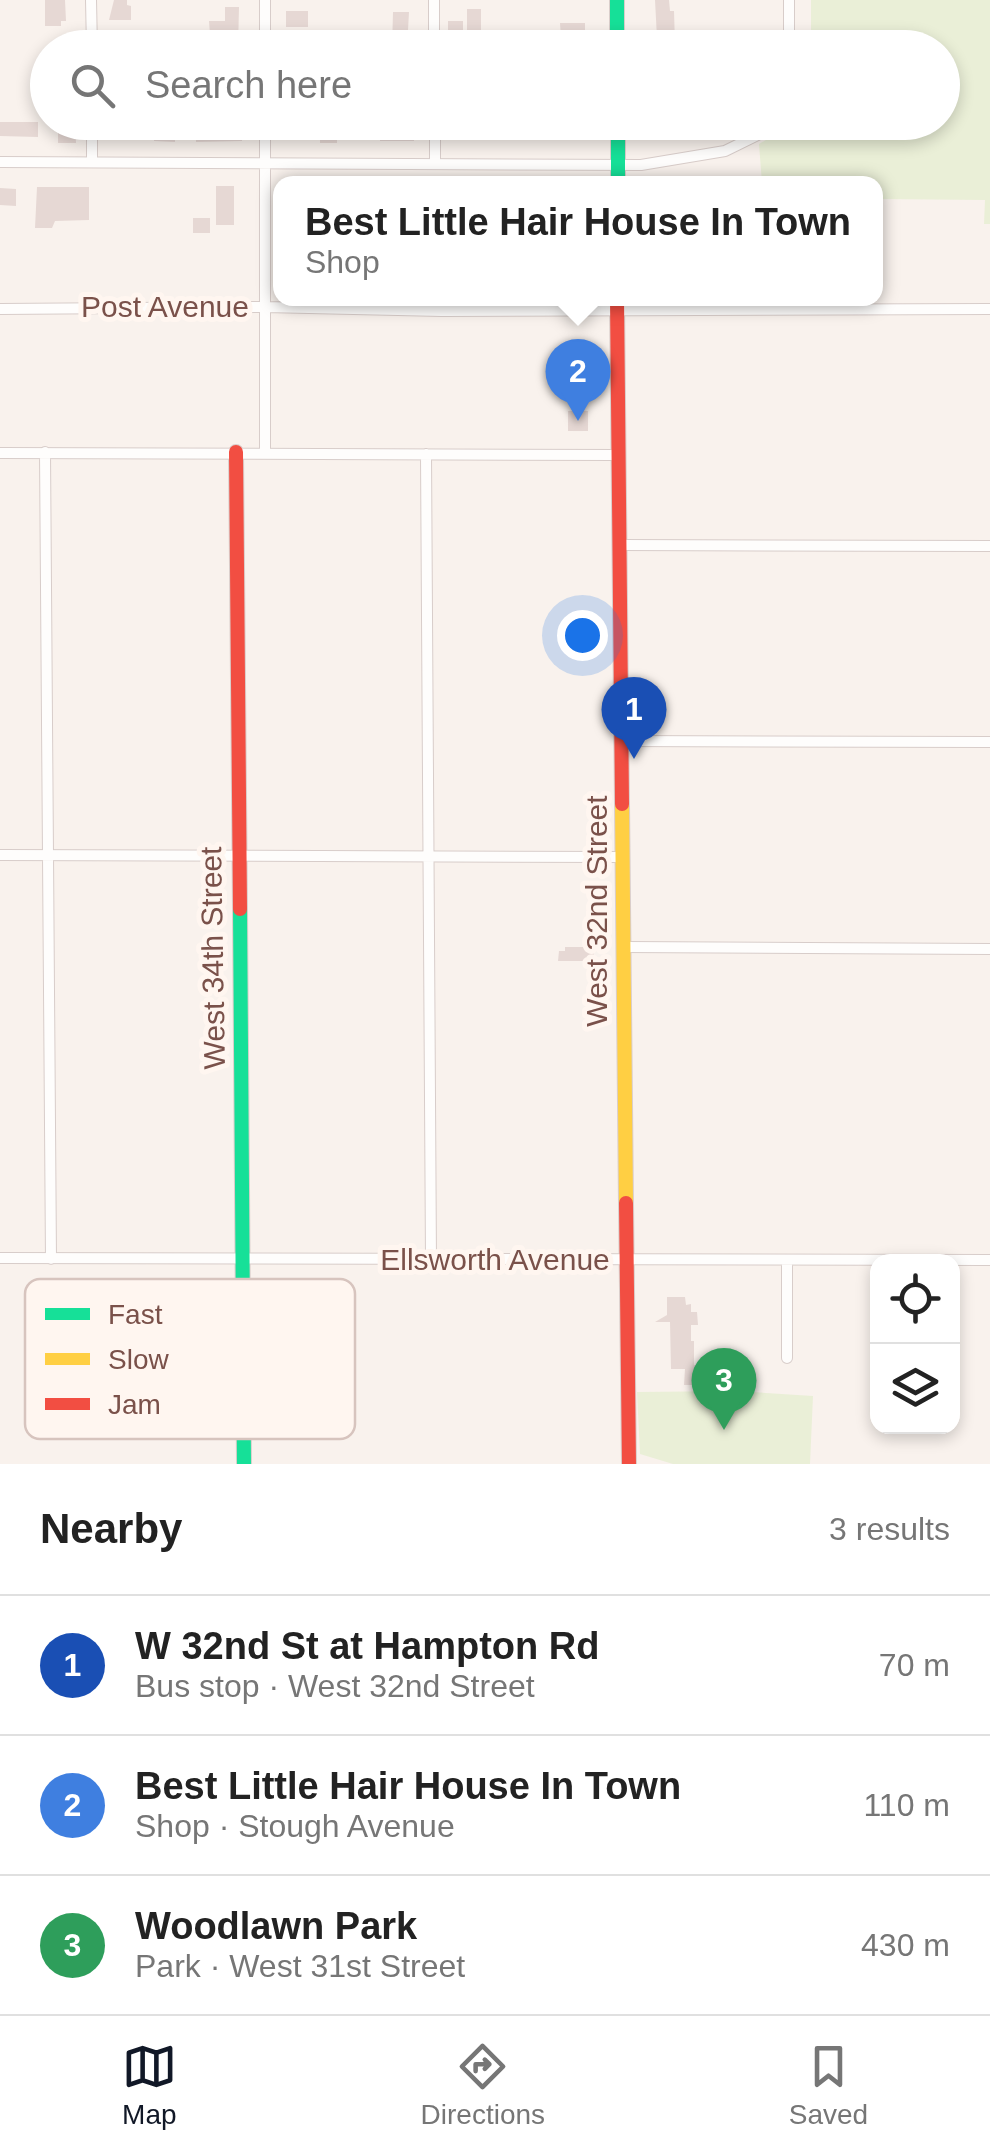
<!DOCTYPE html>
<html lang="en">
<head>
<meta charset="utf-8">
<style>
	:root { --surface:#fff; --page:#f2f2f2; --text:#222; --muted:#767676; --line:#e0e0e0; --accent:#111827 }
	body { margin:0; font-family:Arial,sans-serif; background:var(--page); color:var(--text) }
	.controls { position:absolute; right:30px; bottom:30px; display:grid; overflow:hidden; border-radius:20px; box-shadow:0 5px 15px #0003 }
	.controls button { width:90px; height:90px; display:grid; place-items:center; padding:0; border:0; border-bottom:2px solid var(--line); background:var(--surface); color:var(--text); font:50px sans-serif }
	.you { position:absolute; left:582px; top:635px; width:35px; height:35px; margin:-25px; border:8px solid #fff; border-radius:50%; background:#1a73e8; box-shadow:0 0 0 15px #1a73e833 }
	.badge { display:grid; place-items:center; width:65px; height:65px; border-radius:50%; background:var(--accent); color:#fff; font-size:32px; font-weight:700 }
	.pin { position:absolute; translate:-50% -82px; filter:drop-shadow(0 2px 5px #0008) }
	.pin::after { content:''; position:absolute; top:52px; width:35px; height:30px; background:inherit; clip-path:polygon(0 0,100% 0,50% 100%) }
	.popup { position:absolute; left:273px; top:176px; width:610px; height:130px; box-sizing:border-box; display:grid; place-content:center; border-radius:20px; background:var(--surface); filter:drop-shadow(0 2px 8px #0005); font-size:32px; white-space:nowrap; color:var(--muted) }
	.popup b { font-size:38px; color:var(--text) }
	.popup::after { content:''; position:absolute; left:50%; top:100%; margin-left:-20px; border:20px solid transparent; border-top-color:var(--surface) }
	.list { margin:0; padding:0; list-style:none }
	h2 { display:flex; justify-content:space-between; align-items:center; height:130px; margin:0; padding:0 40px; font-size:42px }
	h2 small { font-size:32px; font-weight:400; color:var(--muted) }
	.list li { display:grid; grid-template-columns:65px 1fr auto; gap:30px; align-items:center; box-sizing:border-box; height:140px; padding:0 40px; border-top:2px solid var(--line) }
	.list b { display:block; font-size:38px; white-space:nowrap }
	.list p { margin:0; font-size:32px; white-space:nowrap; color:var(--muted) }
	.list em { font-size:32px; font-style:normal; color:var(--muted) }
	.icon { flex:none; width:55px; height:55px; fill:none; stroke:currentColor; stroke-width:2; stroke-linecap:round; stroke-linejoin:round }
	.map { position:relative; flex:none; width:990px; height:1464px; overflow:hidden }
	.search { position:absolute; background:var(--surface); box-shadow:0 5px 15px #0003; left:30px; right:30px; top:30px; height:110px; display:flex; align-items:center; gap:25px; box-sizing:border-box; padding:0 35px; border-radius:55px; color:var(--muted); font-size:38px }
	.sheet { height:550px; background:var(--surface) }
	nav { display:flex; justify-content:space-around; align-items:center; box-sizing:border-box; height:140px; border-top:2px solid var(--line); background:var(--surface); font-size:28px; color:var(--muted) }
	nav a { display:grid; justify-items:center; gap:5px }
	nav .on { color:var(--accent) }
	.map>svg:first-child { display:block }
	.green { fill:#eaefd7 }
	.building { fill:#e6d8d4 }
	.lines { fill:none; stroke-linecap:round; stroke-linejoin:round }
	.street-casing { stroke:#d8cdca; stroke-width:12 }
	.fast-casing { stroke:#dacecb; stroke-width:16 }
	.slow-casing { stroke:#dacecb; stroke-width:16 }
	.jam-casing { stroke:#dacecb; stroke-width:16 }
	.street { stroke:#fefdfc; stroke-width:10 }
	.fast { stroke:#16e098; stroke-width:14 }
	.slow { stroke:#ffcf43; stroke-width:14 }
	.jam { stroke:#f24e42; stroke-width:14 }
	.labels { text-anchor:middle; stroke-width:10; stroke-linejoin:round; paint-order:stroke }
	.street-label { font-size:30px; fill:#7a514a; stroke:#fff6f0 }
	.key { fill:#fff6f0; stroke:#d7c4be; stroke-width:2.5 }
	.key-label { font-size:28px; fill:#7a514a }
</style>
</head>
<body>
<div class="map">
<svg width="990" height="1464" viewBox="0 0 990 1464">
	<rect width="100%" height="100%" fill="#f9f2ed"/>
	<path class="green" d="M811,0H990V224H984L985,200L876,199V184L762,183L759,144L795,123L942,122V48L811,47Z
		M737,1391L813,1396L810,1464H673L640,1454L637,1392Z"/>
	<path class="building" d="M45,0H65L66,21H61V26H45Z
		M114,0H127V5L131,6V20H109Z
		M655,0H669L670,11H674L675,44H661V37L657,38Z
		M225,7H239L238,48H215L214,34H210L209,21H225Z
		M467,9H481V30H467Z
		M286,11H308V27H286Z
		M393,12H409L407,48H392Z
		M448,21H463V40H448Z
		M560,23H585V39H561Z
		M0,122H38V137L0,136Z
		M58,122H75L76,143H58Z
		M111,122H130V134H111Z
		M155,122H175V142L154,141Z
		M200,122H242V141L196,142V128H200Z
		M320,122H370V126L414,125V141H380V137L337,138V143H320V134H313L312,125Z
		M455,122H513L514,139L454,137Z
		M566,122H582V140H566Z
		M216,186H234V225H216Z
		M37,187H89V220L55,221L52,228H35Z
		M0,188L16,189V206L0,205Z
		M193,218H210V233H193Z
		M568,411H588V431H568Z
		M565,947H589L590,951L594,952V961H558L559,951H565Z
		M667,1297H685L686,1305L691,1304V1312H697L698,1325H691V1341H694V1365H700V1385H684L685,1369H671L670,1322H655L667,1315Z"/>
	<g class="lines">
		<defs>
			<path id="street" d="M91,0L92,48
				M265,0V48
				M434,0V48
				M789,0V48
				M435,122V164
				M0,162L641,165L725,151L784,122
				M92,162V122
				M0,309L265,307L442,311L990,309
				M45,452L51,1259
				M0,453L619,455
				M265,453V122
				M426,454L431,1260
				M621,545L990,546
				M624,741L990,742
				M0,855L624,857
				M625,947L990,949
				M0,1258L990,1260
				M787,1260V1358"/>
			<path id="fast" d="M617,0V48
				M618,122V184
				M240,909L244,1464"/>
			<path id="slow" d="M622,804L626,1203"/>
			<path id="jam" d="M617,298L622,804
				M236,452L240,909
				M626,1203L629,1464"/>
		</defs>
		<use href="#street" class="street-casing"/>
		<use href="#fast" class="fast-casing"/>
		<use href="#slow" class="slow-casing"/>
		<use href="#jam" class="jam-casing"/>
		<use href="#street" class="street"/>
		<use href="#fast" class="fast"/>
		<use href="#slow" class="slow"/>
		<use href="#jam" class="jam"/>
	</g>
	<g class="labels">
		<g class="street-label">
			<text x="165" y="317">Post Avenue</text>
			<text transform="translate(597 911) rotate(-90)" y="10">West 32nd Street</text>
			<text transform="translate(213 958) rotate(-91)" y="10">West 34th Street</text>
			<text x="495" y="1270">Ellsworth Avenue</text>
		</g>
	</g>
	<rect x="25" y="1279" width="330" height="160" rx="15" class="key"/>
	<rect x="45" y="1308" width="45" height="12" fill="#16e098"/>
	<rect x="45" y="1353" width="45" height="12" fill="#ffcf43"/>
	<rect x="45" y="1398" width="45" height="12" fill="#f24e42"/>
	<g class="key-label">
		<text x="108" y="1324">Fast</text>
		<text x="108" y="1369">Slow</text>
		<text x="108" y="1414">Jam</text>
	</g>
</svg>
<div class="controls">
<button><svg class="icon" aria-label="locate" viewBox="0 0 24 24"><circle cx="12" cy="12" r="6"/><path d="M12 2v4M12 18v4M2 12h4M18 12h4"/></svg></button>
<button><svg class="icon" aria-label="layers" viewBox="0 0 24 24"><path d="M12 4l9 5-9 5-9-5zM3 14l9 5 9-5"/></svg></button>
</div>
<div class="you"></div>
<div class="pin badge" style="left:634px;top:759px;background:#1a4fb4">1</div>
<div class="pin badge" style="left:578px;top:421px;background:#3f7fe0">2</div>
<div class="popup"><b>Best Little Hair House In Town</b>Shop</div>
<div class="pin badge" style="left:724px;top:1430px;background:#2e9e5b">3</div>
<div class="search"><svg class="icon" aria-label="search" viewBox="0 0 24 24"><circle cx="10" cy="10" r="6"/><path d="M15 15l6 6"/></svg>Search here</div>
</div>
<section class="sheet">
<h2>Nearby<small>3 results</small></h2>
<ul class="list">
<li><span class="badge" style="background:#1a4fb4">1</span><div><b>W 32nd St at Hampton Rd</b><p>Bus stop · West 32nd Street</p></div><em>70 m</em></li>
<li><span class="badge" style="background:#3f7fe0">2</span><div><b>Best Little Hair House In Town</b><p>Shop · Stough Avenue</p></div><em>110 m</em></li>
<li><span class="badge" style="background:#2e9e5b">3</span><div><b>Woodlawn Park</b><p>Park · West 31st Street</p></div><em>430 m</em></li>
</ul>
</section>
<nav>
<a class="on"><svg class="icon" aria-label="map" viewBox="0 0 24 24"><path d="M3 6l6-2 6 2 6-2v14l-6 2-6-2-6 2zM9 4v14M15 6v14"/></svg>Map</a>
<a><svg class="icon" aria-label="directions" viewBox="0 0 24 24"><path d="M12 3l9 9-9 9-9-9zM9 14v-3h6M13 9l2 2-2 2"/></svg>Directions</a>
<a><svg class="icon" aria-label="saved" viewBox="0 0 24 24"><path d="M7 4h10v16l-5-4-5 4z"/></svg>Saved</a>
</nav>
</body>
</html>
